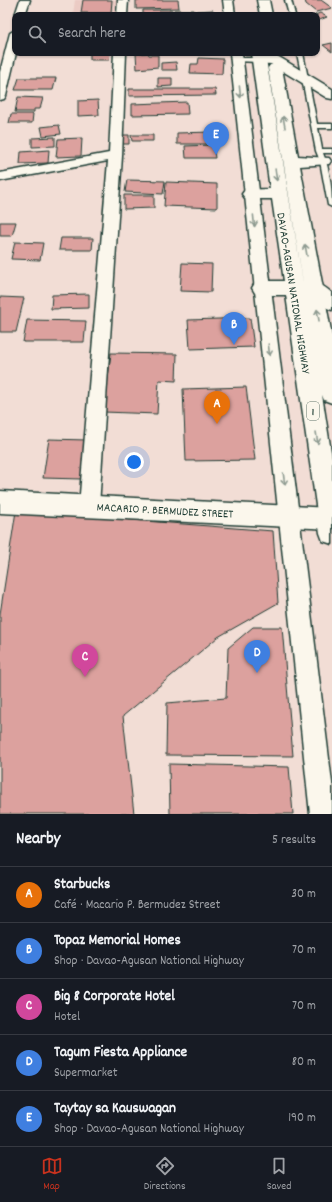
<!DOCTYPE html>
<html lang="en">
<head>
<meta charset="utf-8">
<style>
	:root { --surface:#171b24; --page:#20242c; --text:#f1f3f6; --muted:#9ea1a6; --line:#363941; --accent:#c8321e }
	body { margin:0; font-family:Dekko,sans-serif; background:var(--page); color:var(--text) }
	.you { position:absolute; left:134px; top:462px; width:14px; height:14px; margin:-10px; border:3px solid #fff; border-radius:50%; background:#1a73e8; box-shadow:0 0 0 6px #1a73e833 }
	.badge { display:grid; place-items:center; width:26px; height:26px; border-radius:50%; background:var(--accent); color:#fff; font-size:13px; font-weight:700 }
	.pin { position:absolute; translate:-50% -33px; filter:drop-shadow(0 1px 2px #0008) }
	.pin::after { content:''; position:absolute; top:21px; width:14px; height:12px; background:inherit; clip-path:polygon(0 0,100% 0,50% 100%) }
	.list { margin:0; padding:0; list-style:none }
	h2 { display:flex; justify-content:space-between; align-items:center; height:52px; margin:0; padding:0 16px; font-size:17px }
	h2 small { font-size:13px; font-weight:400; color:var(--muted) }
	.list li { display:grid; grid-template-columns:26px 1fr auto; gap:12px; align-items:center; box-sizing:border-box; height:56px; padding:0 16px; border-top:1px solid var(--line) }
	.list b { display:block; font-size:15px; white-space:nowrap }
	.list p { margin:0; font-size:13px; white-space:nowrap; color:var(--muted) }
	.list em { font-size:13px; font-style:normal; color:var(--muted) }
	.icon { flex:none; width:22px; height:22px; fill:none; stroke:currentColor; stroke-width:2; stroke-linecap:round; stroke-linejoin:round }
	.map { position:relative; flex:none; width:332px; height:814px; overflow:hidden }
	.search { position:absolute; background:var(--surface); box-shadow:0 1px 3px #0004; left:12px; right:12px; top:12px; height:44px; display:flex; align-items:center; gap:10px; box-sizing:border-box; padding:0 14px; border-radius:8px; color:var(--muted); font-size:15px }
	.sheet { height:332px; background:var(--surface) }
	nav { display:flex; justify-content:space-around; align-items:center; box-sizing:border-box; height:56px; border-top:1px solid var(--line); background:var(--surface); font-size:11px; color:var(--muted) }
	nav a { display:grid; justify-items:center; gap:2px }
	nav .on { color:var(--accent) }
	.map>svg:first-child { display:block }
	.built { fill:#ebcbc4 }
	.building { fill:#dca19e; stroke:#1f3d34 }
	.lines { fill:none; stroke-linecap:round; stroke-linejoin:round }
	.lane-casing { stroke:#1f3d34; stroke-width:3 }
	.street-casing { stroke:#1f3d34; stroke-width:3 }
	.secondary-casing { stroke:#1f3d34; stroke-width:3 }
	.highway-casing { stroke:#1f3d34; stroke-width:3 }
	.lane { fill:#fbf7ec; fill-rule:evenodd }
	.street { fill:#fbf7ec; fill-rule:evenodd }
	.secondary { fill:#fbf7ec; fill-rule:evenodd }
	.highway { fill:#fbf7ec; fill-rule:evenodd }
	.oneway { stroke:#8d9a90 }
	.labels { text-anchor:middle; stroke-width:3; stroke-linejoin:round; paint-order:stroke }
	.shield { fill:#fbf7ec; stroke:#61756b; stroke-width:1 }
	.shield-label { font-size:11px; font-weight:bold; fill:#1f3d34 }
	.street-label { font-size:12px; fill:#1f3d34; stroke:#fbf7ec }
</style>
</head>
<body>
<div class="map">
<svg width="332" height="814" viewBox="0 0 332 814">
	<rect width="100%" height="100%" fill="#f2ddd5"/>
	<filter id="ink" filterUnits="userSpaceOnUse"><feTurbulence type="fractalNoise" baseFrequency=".025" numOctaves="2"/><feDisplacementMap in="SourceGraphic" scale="8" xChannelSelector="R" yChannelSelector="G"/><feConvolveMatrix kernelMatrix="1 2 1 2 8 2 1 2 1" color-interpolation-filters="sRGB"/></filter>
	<g filter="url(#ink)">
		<path class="built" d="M75,0H118L117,14H73Z"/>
		<path class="building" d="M83,0H112L111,13H81Z
			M136,0H178L179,8L136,9Z
			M305,0H321L332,8L316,12L306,4Z
			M143,10H172V15H143Z
			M174,10H194V14L174,15Z
			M213,10L214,14L218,15H191H196V11Z
			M320,13L327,17L317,21V15H315Z
			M332,43V52L323,45Z
			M90,53H110L109,60H90Z
			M148,53L149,55H158V67L137,69L136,54Z
			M199,58L223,59L222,74L190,73L191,64H198Z
			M176,62L177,70H161V63Z
			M19,78H56L53,90H15Z
			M158,78H172V86L158,87Z
			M129,89H215L216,95L129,96Z
			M18,97L43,98L40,109H34V112H15Z
			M98,100L99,115L78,116V101Z
			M187,102L188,114L132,115V104Z
			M11,114H33L32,123H9Z
			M59,125L61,134L43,136L41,127Z
			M212,132L213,144H177V133Z
			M119,135H129V144H118Z
			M131,135H153V141H132Z
			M55,137V146L32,147V138Z
			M82,138L81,156L56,157L58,139Z
			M213,145L215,158H186L185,146Z
			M49,150L48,163L20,164L21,152Z
			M127,180L165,181L163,194L125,192Z
			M166,182L217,184V208L164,206Z
			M124,195H154V208L124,209Z
			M0,222H16L12,236H0Z
			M61,238H93L92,250H59Z
			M15,242L43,243L40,260L11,259Z
			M182,263L212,264L211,292L180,291Z
			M89,294V308L51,309L52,295Z
			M0,297L24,298L16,332H0Z
			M250,318L254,347L190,349L188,320Z
			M27,320L86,321L84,342H23Z
			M111,353L177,354L176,381L159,380L157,414L104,412Z
			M246,387L255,460L186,461L183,389Z
			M49,439L86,440L81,479L43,478Z
			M16,511L273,531L278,603L218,637L123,716L134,814H0V614Z
			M253,627H282L293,756L166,755L167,703L226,698L228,648Z
			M169,764L289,767L293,814H170Z"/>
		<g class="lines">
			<defs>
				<path id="lane" d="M285,0H291L295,15H289Z
					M297,53H303L317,124H332V128H318L322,149H332V153H323C330,170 332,189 332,207L328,205L320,161L316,151Z
					M237,58H259L262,60L259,62L235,61V59Z"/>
				<path id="street" d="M20,0H30L25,15H15Z
					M118,0H128L127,15H117Z
					M223,0H233L235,15H225Z
					M15,30L16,53L6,96L4,99L0,100V72L10,33Z
					M114,53H126L122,156L99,506L96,512L89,515L82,512L79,506L108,161L0,181V173L109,153Z
					M230,53H242L332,783V814H310Z"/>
				<path id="secondary" d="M259,56L279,57L332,89V99L327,98L271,64L254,63L252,60L254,57Z
					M298,281C315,281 319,282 332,293V310C323,307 318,301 310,296C306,293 297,294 291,293L288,288L291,283Z
					M0,491L330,508L332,509V529L0,513Z"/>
				<path id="highway" d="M257,0H269L272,15H260Z
					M251,53H265L305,294L268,68L270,65L275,64L280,65L282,68L298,156L329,158L331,161L329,164L300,166L332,336V403L324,400L322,395L332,458V544L323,541L320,533L286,295H262L255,293L252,288L255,283L262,281H284L272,199H251L245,198L242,194L245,190L270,189Z"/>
			</defs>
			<use href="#lane" class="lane-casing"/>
			<use href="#street" class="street-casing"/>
			<use href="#secondary" class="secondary-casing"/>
			<use href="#highway" class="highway-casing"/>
			<use href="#lane" class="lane"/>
			<use href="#street" class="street"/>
			<use href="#secondary" class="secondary"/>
			<use href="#highway" class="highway"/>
		</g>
		<defs><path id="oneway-shaft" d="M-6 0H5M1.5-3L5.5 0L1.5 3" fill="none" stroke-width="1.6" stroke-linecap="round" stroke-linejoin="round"/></defs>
		<g class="oneway">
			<use href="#oneway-shaft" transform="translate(240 92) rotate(84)"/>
			<use href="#oneway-shaft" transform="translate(284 122) rotate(-100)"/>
			<use href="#oneway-shaft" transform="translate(276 175) rotate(82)"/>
			<use href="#oneway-shaft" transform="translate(254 221) rotate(84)"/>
			<use href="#oneway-shaft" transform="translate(306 250) rotate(-100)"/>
			<use href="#oneway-shaft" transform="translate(318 315) rotate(-100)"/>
			<use href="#oneway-shaft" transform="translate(269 350) rotate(83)"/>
			<use href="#oneway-shaft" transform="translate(317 438) rotate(81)"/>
			<use href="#oneway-shaft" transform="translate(284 479) rotate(83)"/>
		</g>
	</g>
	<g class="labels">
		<rect class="shield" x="307" y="402" width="12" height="18" rx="3"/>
		<g class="shield-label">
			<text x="313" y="415">1</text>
		</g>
		<g class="street-label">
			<text transform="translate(294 293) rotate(81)" y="4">DAVAO-AGUSAN NATIONAL HIGHWAY</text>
			<text transform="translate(165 510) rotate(3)" y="4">MACARIO P. BERMUDEZ STREET</text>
		</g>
	</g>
</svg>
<div class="you"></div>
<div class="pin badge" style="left:217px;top:424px;background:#e8710a">A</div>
<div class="pin badge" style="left:234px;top:345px;background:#3f7fe0">B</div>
<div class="pin badge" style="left:85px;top:677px;background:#d1479c">C</div>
<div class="pin badge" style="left:257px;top:673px;background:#3f7fe0">D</div>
<div class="pin badge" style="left:216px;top:155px;background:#3f7fe0">E</div>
<div class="search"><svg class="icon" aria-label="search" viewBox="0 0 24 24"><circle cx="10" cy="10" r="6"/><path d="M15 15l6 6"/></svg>Search here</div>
</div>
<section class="sheet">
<h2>Nearby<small>5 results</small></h2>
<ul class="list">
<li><span class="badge" style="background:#e8710a">A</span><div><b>Starbucks</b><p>Café · Macario P. Bermudez Street</p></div><em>30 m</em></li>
<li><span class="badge" style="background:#3f7fe0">B</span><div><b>Topaz Memorial Homes</b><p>Shop · Davao-Agusan National Highway</p></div><em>70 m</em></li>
<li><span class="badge" style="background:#d1479c">C</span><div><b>Big 8 Corporate Hotel</b><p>Hotel</p></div><em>70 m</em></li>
<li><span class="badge" style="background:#3f7fe0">D</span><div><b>Tagum Fiesta Appliance</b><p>Supermarket</p></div><em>80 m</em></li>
<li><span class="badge" style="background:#3f7fe0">E</span><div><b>Taytay sa Kauswagan</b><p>Shop · Davao-Agusan National Highway</p></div><em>190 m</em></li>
</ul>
</section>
<nav>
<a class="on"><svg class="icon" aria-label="map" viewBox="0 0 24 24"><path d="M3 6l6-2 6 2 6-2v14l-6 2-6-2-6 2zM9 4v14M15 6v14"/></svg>Map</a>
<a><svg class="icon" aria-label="directions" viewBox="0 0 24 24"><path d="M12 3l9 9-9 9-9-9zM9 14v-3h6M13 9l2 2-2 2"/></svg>Directions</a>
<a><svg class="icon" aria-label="saved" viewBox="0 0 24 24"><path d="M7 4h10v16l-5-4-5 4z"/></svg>Saved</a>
</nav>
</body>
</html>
